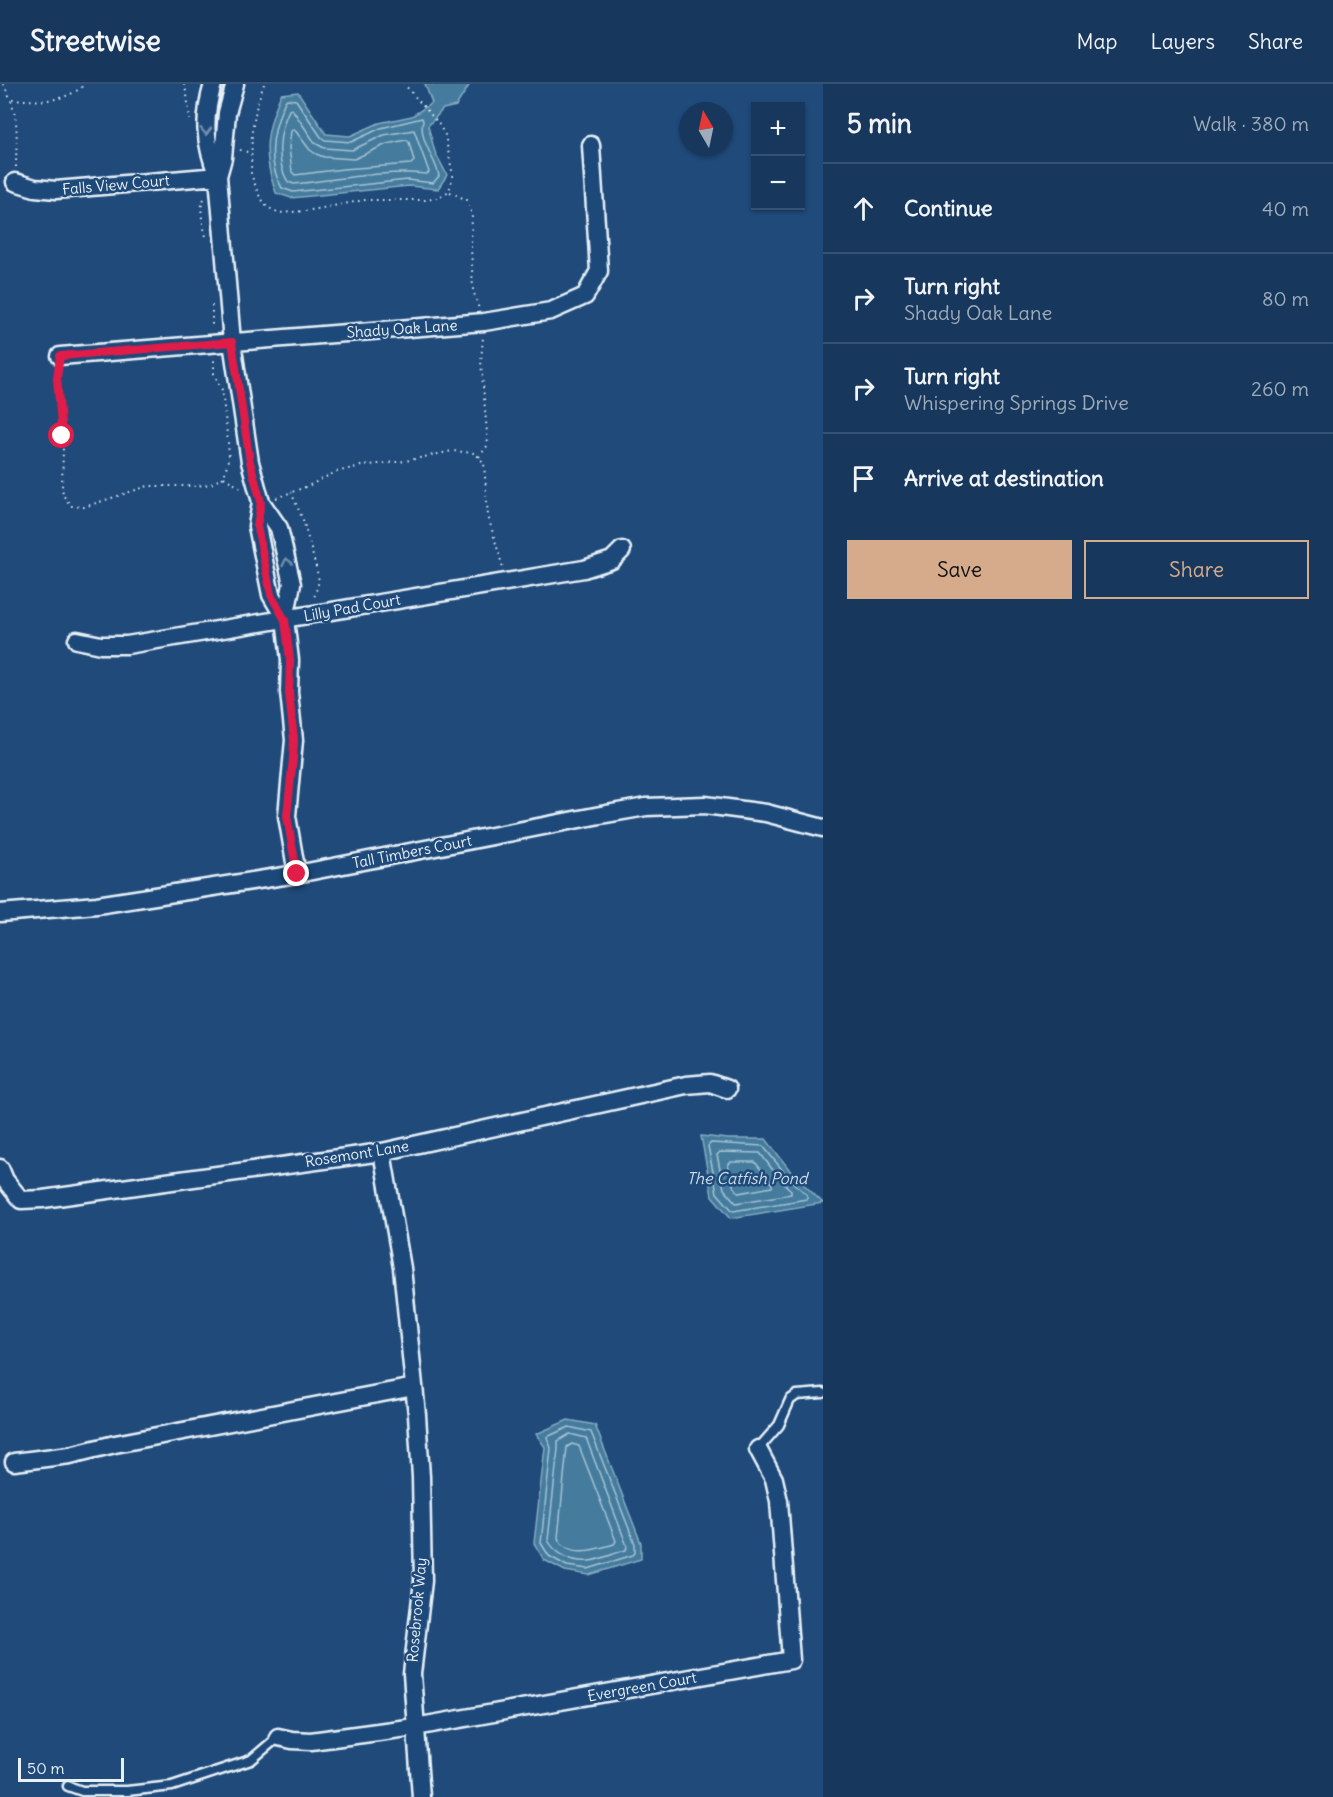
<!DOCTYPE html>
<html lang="en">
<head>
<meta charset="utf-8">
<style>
	:root { --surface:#17385c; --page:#244365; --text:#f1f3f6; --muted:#9eacbb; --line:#365272; --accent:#d6ab8b }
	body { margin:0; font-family:Delius,sans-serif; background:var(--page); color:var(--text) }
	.controls { position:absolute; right:18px; top:18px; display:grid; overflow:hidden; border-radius:0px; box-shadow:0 2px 4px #0004 }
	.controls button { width:54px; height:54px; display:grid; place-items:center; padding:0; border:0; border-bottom:2px solid var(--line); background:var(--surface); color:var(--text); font:30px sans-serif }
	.compass { position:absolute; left:679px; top:18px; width:54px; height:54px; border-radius:50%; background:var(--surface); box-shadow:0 2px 4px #0004; rotate:351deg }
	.scale { position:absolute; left:18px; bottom:15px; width:106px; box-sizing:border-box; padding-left:6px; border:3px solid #e8f1f8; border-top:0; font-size:16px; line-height:21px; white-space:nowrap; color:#e8f1f8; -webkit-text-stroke:4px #1f4a7a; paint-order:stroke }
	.stop { position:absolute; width:18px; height:18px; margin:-14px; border:4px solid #e11d48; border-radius:50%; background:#fff }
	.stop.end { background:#e11d48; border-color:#fff; box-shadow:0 2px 6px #0008 }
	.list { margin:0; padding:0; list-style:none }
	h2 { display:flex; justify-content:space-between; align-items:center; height:78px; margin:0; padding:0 24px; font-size:26px }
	h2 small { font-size:20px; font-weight:400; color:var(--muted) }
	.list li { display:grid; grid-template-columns:39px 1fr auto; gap:18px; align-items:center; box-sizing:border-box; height:90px; padding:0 24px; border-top:2px solid var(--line) }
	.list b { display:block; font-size:22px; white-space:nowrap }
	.list p { margin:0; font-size:20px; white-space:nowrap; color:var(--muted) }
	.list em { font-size:20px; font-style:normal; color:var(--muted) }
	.actions { display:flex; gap:12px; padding:18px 24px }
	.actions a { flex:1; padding:14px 0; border:2px solid var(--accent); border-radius:0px; text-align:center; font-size:21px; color:var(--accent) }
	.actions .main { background:var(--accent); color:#111 }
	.icon { flex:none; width:33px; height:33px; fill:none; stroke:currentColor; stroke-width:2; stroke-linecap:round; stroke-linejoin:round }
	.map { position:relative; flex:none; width:823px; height:1713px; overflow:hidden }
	header { display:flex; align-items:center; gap:36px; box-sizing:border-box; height:84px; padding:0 30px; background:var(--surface); border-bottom:2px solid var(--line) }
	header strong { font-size:28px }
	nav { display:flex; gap:33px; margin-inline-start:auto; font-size:21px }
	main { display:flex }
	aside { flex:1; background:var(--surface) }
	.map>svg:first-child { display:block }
	.water { fill:#447c9d; stroke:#86abc1; stroke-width:1.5 }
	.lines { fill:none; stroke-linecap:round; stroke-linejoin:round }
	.shore { stroke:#a6c2d4; stroke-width:1.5 }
	.service-casing { stroke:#e8f1f8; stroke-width:13 }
	.minor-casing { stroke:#e8f1f8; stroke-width:21 }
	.path { stroke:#e8f1f8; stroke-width:2; stroke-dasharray:1.5 4.5; stroke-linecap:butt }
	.service { stroke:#1f4a7a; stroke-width:8 }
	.minor { stroke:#1f4a7a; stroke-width:16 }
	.oneway { stroke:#6f8dac }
	.route { stroke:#e11d48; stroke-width:8 }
	.labels { text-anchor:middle; stroke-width:5; stroke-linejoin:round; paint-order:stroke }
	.street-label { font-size:15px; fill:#e8f1f8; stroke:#1f4a7a }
	.water-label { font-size:16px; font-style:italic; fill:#cfdfea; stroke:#1f4a7a }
</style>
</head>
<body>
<header>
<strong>Streetwise</strong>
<nav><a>Map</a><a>Layers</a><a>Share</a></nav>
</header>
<main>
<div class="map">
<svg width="823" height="1713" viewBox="0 0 823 1713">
	<rect width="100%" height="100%" fill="#1f4a7a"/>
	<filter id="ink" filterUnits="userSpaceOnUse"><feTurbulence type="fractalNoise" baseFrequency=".0167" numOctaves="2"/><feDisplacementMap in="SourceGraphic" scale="12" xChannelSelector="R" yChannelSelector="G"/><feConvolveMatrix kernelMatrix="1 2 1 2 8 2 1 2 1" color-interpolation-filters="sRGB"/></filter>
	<g filter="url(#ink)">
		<path class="water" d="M425,0H470L456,22L443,25L428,42L435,68L447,91L438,105L409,102L291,114L276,109C262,70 265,47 281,10L298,8L326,50L350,52L379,39L412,32L432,19Z
			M701,1052L728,1055H766L792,1089L823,1119L731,1134L712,1112Z
			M568,1336L595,1341L641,1459V1475L589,1491L565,1487L544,1476L534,1459L545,1363L536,1350Z"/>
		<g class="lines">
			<path class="shore" d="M287,15L296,16L321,53L325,56L351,58L381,44L422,34L423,37C418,55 436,75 439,92L433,99L408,96L293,108L282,104C266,77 273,44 285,17Z
				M292,25L315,59L324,64L352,66L384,51L414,46L429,88L427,90C382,86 338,96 294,100L288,98C275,77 279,47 289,26Z
				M294,45L310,66L316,70L324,73L354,75L387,60L406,56L409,58L414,77L411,80L343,85L295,91L292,88L289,63L291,47Z
				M711,1059L763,1062L788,1093L807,1111V1115L733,1127L717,1109L708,1062Z
				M720,1068L760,1069L782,1098L791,1106V1110L736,1119L724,1105L717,1071Z
				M731,1078H755L772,1100V1103L739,1109L733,1101L728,1081Z
				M569,1343L591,1348L635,1460V1469L633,1471L588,1485L567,1482L549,1472L541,1459L551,1364L547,1353Z
				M570,1350L586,1354L627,1462L626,1466C614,1469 601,1476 589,1477C573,1479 555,1470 548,1456L558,1365V1357Z
				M572,1360L579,1362L616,1457L614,1460C597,1465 569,1475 558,1454L567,1363Z"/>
			<defs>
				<path id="service" d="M758,1365L779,1341L790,1316L797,1311L823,1309
					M68,1702L82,1707H127L172,1702L251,1676L278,1653"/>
				<path id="minor" d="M213,0C203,35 204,58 218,92L232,258L250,378L261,418L279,444L292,500L285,535L290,576L289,608L294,656L287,732L297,790
					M218,92L223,74L227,29L235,0
					M15,98L35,104L56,106L218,92
					M60,272L484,238L551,227L585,212L599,187L591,61
					M261,418L257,442L271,511L285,535
					M77,556L101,561H127L584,485L612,476L622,466
					M0,829L97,821L297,790L595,732L646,723L705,721L766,729L823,744
					M382,1068L402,1184L417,1331L421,1393L423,1497L412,1590L421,1713
					M0,1084L5,1096L21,1116L43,1115L382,1068L686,1001L710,999L727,1005
					M14,1378L70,1371L115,1360L414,1303
					M278,1653L292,1656L311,1657L415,1643L791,1576L779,1417L774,1395L758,1365"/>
			</defs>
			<use href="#service" class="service-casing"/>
			<use href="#minor" class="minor-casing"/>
			<path class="path" d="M3,0C21,31 16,51 16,84
				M184,0L187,11L190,36
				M264,0L257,20L252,47L251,90L259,111L267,123L279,129L306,127L365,116H425L438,114L449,107L453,92L445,51L438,39L404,0
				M12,15C38,17 64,20 85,0
				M240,66L251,69
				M450,108L467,116L472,131L471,162L473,206L479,225
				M204,115C198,126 204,144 207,156
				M212,221V243L213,244
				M59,287L58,294L63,366L62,401L63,411L71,422L84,423L148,402H196L211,400L224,393L229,372L228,359L222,306L214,290V275
				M479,373L488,361L481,278L483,253
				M224,393L242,405
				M291,408L303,436L316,483L319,497L314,514
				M276,414L308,402L336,388L361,382L405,377L452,367L475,369L484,379L488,432L503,484"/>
			<use href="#service" class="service"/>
			<use href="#minor" class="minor"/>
		</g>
		<defs><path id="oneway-chevron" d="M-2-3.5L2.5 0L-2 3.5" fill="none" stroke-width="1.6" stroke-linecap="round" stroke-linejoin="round" transform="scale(1.5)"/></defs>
		<g class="oneway">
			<use href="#oneway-chevron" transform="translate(206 47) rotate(89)"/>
			<use href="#oneway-chevron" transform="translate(287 478) rotate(-103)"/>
		</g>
	</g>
	<g class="lines" filter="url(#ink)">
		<path class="route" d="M62,352L57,294L60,272L232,258L250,378L261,418L257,442L271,511L285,536L290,576L289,609L294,656L293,674L287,732L297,790"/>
	</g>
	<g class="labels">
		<g class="street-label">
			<text transform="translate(116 101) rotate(-5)" y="5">Falls View Court</text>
			<text transform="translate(402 245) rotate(-4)" y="5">Shady Oak Lane</text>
			<text transform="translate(352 524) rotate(-10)" y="5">Lilly Pad Court</text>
			<text transform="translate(412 768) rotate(-11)" y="5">Tall Timbers Court</text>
			<text transform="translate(357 1070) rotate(-9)" y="5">Rosemont Lane</text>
			<text transform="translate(417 1526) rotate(-85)" y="5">Rosebrook Way</text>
			<text transform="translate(642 1603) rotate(-10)" y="5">Evergreen Court</text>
		</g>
		<g class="water-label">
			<text x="747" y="1100">The Catfish Pond</text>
		</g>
	</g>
</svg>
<div class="controls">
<button>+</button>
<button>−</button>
</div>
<svg class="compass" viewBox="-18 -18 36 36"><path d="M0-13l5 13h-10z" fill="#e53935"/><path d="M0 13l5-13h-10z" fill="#9eacbb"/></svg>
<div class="scale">50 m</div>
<div class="stop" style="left:62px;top:352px"></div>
<div class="stop end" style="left:297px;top:790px"></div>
</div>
<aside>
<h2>5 min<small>Walk · 380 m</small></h2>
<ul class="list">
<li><svg class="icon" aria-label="ahead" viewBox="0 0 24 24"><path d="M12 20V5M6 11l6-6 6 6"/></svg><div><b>Continue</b></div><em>40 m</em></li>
<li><svg class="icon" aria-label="right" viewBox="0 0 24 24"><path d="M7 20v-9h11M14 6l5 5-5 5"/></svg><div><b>Turn right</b><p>Shady Oak Lane</p></div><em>80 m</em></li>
<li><svg class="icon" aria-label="right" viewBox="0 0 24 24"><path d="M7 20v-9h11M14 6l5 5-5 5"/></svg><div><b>Turn right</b><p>Whispering Springs Drive</p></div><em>260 m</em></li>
<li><svg class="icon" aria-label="arrive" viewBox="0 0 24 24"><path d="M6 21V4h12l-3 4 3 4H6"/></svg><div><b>Arrive at destination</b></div></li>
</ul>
<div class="actions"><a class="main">Save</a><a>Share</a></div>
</aside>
</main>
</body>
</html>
